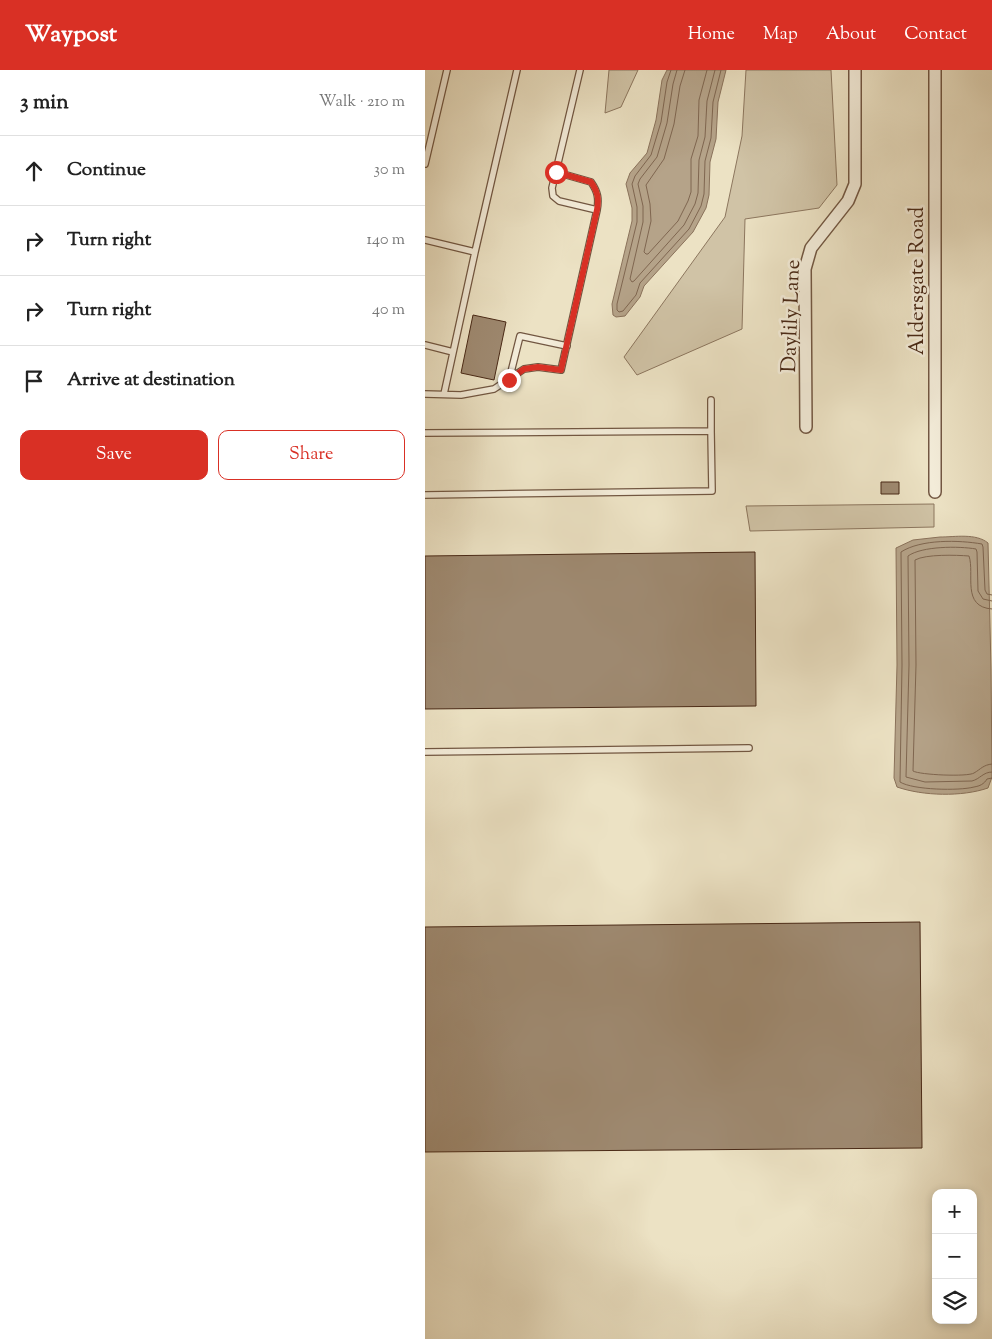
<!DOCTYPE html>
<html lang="en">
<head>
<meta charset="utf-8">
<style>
	:root { --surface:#fff; --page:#f6f6f6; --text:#222; --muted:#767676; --line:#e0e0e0; --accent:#d93025 }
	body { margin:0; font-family:"Sorts Mill Goudy",serif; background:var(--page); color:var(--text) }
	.controls { position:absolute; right:15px; bottom:15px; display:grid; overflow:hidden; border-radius:10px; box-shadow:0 2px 8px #0003 }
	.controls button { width:45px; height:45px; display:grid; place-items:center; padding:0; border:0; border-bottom:1px solid var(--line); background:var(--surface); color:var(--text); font:25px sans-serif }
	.stop { position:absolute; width:15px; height:15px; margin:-11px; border:4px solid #d93025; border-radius:50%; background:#fff }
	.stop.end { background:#d93025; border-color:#fff; box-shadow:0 1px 5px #0008 }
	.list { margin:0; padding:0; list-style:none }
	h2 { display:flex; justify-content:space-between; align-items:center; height:65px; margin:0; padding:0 20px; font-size:21px }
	h2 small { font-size:16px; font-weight:400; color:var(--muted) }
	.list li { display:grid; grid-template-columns:32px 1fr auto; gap:15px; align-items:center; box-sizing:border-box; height:70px; padding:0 20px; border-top:1px solid var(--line) }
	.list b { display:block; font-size:19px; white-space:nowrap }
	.list em { font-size:16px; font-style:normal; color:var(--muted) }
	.actions { display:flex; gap:10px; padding:15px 20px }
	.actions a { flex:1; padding:11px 0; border:1px solid var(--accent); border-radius:10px; text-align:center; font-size:18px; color:var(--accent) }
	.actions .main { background:var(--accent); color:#fff }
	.icon { flex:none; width:28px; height:28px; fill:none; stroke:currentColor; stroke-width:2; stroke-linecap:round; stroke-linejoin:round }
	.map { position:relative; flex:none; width:567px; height:1269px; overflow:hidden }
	header { display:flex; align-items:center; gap:30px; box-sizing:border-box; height:70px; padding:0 25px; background:var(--accent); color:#fff }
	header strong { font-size:24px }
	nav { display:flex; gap:28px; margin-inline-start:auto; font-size:18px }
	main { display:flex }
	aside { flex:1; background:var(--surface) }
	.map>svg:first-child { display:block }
	.green { fill:#d0c3a6; stroke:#8c765e }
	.water { fill:#b5a389; stroke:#8a725b }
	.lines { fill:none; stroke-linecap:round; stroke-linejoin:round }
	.shore { stroke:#7f6650; stroke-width:1 }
	.building { fill:#9e8970; stroke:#492916 }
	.lane-casing { stroke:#725742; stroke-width:8 }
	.street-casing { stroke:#725742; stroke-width:14 }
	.lane { stroke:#f3ecd9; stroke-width:5.5 }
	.street { stroke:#f3ecd9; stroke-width:11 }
	.route { stroke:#d93025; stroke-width:6 }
	.labels { text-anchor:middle; stroke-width:5; stroke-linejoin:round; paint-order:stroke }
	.street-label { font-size:21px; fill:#492916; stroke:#f3ecd9 }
</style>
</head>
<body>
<header>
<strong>Waypost</strong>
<nav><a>Home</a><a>Map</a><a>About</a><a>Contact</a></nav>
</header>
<main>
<aside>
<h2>3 min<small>Walk · 210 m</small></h2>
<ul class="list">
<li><svg class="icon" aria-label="ahead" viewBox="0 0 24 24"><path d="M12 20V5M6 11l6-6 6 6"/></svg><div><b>Continue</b></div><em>30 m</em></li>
<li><svg class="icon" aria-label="right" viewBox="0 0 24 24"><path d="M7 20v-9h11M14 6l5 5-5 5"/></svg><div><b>Turn right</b></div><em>140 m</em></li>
<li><svg class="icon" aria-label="right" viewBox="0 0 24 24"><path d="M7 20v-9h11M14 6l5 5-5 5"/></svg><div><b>Turn right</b></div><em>40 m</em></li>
<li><svg class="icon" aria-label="arrive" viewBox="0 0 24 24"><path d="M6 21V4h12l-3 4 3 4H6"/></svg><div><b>Arrive at destination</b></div></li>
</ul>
<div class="actions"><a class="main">Save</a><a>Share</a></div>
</aside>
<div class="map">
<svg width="567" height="1269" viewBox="0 0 567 1269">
	<rect width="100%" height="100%" fill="#ece2c4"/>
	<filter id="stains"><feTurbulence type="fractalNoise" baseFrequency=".004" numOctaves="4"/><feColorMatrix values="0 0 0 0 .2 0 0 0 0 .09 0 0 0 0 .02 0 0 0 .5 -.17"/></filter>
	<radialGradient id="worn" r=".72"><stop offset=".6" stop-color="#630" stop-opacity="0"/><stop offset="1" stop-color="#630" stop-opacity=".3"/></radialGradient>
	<path class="green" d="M184,0H213L196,37L180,43Z
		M321,0H406L412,115L394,138L320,149L317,259L212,305L199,287L300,147L317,66Z
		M509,434V457L325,461L321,436Z"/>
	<path class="water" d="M242,0H301L293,32L291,69L285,92L284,125L281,138L268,162L219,216L215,227L200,246L191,247L188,245L187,234L207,151V138L201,114L205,103L222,83L231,50L237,10Z
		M515,467C530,467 551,463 563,473L566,598L567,707L563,718C537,727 498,726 472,717L469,708L472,595L471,478L488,470Z"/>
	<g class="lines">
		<path class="shore" d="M246,0L242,12L236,52L226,85L210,106L207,114L212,137V152L192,234V240L194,242L198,241L211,225L215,213L264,159L276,136L279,124L280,91L286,68L288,32L296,0
			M252,0L248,14L242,53L232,87L215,109L213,114L218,136V152L205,209L207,212L209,211L259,155L270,134L273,123L274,90L280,67L282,31L290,0
			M260,0L255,16L249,54L239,89L221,115L225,134L226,151L219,182L221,184H223L253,151L263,131L266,122V89L273,66L274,30L282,0
			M567,525L562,524L560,520L558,477L557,474C534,470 496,469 476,482L477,595L475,712C488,720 534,721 549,717C555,716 559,714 562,709L567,708
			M567,531L558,529L553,521L552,482L551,479C534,476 497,476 483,486L484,595L481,707L500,712L547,711C555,709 558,702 567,702
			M567,539C536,537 550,504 544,486C531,485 501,484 490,490L491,595L488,701C495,705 543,707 549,703C556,699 558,695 567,694"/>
	</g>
	<path class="building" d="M48,245L81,252L69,310L36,303Z
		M456,412H474V424H456Z
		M330,482L331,636L0,639V486Z
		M495,852L497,1078L0,1082V857Z"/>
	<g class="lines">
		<defs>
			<path id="lane" d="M0,94L22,0
				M131,102L166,112C173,122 174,129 172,140
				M0,170L50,182L92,0
				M0,275L28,282
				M84,310L95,266L142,276
				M0,324L36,325L69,319L99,299L113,297L136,300L172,140L134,131L128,126L127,118L155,0
				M19,324L50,182
				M286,330V361
				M0,363L286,361L287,421L0,425
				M0,682L324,678"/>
			<path id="street" d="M510,0V422
				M381,357L380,199L386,178L423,131L430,114V0"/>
		</defs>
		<use href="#lane" class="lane-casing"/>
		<use href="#street" class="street-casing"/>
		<use href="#lane" class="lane"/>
		<use href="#street" class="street"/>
	</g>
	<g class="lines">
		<path class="route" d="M84,310L99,299L113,297L136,300L172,140C174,129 173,122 166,112L131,102"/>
	</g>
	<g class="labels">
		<g class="street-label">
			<text transform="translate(491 211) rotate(-90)" y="7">Aldersgate Road</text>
			<text transform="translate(365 246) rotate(-88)" y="7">Daylily Lane</text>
		</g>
	</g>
	<rect width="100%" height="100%" filter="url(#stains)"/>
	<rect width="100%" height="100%" fill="url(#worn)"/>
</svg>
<div class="controls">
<button>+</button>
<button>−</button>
<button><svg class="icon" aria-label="layers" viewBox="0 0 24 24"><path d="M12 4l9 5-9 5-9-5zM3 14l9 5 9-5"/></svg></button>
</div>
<div class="stop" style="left:131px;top:102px"></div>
<div class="stop end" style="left:84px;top:310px"></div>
</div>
</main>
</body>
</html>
